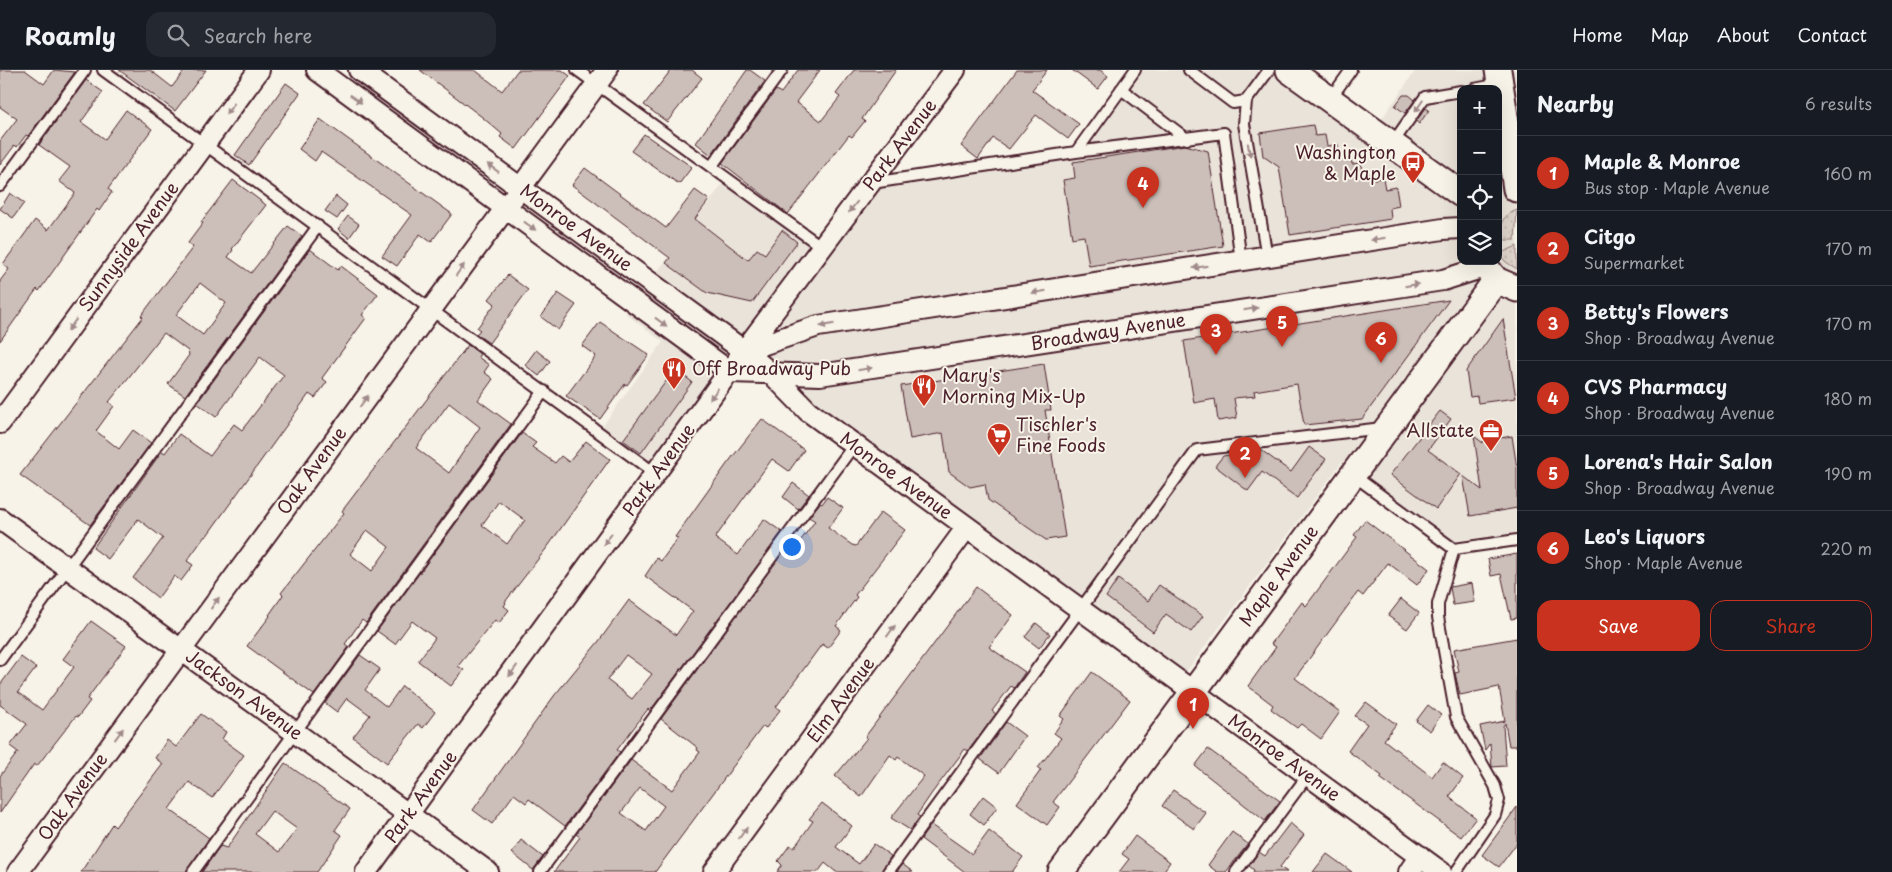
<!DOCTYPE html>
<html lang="en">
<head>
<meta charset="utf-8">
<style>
	:root { --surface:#171b24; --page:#242831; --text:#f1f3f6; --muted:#9ea1a6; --line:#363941; --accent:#c8321e }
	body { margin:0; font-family:"Playpen Sans",sans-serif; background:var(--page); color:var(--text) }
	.controls { position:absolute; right:15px; top:15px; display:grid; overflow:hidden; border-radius:10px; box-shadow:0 5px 20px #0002 }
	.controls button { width:45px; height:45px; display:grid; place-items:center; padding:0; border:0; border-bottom:1px solid var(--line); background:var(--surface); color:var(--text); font:25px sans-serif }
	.you { position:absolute; left:791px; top:476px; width:18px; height:18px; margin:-12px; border:4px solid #fff; border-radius:50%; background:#1a73e8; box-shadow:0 0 0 8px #1a73e833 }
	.badge { display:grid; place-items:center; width:32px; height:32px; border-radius:50%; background:var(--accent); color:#fff; font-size:16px; font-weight:700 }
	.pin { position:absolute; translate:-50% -41px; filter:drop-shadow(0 1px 2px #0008) }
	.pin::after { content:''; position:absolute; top:26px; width:18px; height:15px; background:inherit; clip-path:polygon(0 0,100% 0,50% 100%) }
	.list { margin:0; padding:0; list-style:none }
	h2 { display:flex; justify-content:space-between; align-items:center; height:65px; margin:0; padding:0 20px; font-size:21px }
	h2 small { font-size:16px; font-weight:400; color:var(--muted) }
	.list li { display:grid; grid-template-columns:32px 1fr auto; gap:15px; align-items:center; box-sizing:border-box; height:75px; padding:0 20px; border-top:1px solid var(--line) }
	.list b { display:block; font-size:19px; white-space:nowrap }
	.list p { margin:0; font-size:16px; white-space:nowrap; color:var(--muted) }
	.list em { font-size:16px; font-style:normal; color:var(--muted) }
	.actions { display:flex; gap:10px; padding:15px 20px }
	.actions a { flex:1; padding:11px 0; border:1px solid var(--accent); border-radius:15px; text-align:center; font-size:18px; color:var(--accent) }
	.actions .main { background:var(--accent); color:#fff }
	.icon { flex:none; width:28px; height:28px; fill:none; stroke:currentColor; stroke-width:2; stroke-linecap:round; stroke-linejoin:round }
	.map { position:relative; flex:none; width:1517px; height:802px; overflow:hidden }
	header { display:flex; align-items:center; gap:30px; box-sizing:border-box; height:70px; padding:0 25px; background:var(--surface); border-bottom:1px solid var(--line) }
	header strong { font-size:24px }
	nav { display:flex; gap:28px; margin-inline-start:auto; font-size:18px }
	.search { width:350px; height:45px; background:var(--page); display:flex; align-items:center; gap:12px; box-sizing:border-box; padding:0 18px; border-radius:15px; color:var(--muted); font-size:19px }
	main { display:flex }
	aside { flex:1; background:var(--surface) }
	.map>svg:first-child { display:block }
	.built { fill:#eae3da; fill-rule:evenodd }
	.grass { fill:url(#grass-dots); stroke:#947a7c }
	.building { fill:#ccbfb9; stroke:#4a1f2b; fill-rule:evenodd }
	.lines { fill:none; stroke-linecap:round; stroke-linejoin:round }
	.service-casing { stroke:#4a1f2b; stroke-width:14 }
	.minor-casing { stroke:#4a1f2b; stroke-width:24 }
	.tertiary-casing { stroke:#4a1f2b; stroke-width:29 }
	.service { stroke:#f7f3e8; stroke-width:10 }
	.minor { stroke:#f7f3e8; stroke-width:20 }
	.tertiary { stroke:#f7f3e8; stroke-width:25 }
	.oneway { fill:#a0898a }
	.labels { text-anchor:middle; stroke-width:4; stroke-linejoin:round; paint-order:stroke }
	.street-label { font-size:18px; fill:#4a1f2b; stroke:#f7f3e8 }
	.poi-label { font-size:18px; fill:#4a1f2b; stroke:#f7f3e8; text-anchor:start }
</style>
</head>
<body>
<header>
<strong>Roamly</strong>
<div class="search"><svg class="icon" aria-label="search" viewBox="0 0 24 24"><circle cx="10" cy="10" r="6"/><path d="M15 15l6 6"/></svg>Search here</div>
<nav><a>Home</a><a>Map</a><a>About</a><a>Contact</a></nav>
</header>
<main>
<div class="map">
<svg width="1517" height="802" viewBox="0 0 1517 802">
	<defs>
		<pattern id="grass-dots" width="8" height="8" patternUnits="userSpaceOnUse" patternTransform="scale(1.25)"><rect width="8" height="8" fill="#ded4cc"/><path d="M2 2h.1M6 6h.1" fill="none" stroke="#c0b6af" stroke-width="1.8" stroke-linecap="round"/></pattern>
	</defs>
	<rect width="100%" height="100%" fill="#f7f3e8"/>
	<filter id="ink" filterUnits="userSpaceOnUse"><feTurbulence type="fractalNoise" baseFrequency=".02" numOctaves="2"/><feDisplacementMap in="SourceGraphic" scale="10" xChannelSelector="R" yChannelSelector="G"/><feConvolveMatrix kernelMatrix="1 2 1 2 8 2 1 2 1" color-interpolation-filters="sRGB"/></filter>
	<g filter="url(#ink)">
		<path class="built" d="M1135,0H1289L1373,61L1416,0H1517V463L1452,471L1342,392L1184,605L772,304L745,281L656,404L599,361L663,272L626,244L727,108L822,177L872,113L1076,82ZM1461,19H1498V191H1461Z"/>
		<path class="grass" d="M1517,140L1515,170H1498C1498,155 1502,146 1517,140Z
			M1517,176V199L1506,192L1499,184Z"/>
		<path class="building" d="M0,0H25L44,14L54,0L75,2L28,66L26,65L17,77L15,75L0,95V71L17,49L0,37Z
			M119,0H150L172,17L185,0H206L175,41Z
			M420,0H475L502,21L518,0H562L570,6L516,79L500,67L502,64L482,47Z
			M671,0H692L702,8L667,52L644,35Z
			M747,0H750L765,11L711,85L696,73Z
			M798,0H820L796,32L821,51L840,27L836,24L854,0H896L862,49L865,51L852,67L849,65L788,144L722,93L776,20L781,23Z
			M1017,0H1047L1032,20L1079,54L1068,69L1036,45L1009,79L993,68L978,89L961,76Z
			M1072,0H1100L1108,6L1098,19Z
			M86,10L103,22L81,52L105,69L126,40L152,59L108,119L112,122L99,141L97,139L39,221L37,219L0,271V211L9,199L3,194L35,150L48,160L75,123L59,111L70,97L39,75Z
			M286,13L300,23L249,95L235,85Z
			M1403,25H1409L1415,30L1405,43L1395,36Z
			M1426,38L1429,40L1419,54L1416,51Z
			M320,49L452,144L431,172L420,164L397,196L382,186L412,145L321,82L315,91L299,79Z
			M1313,55L1315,66L1325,65L1327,76L1338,74L1339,85L1350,83L1352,94L1361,93L1363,104L1373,103L1374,109L1383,108L1385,119L1396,117L1399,136L1390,138L1391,149L1290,165L1279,97L1263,86L1260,63Z
			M644,64L692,97L679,114L631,81Z
			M1185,75L1208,81L1223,176L1089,196L1084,166L1072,168L1063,110L1075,108L1073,92Z
			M585,98L666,158L695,120L709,130L695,149L748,190L757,179L765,184L782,160L797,172L752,233L707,223L666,193L670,188L572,115Z
			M233,110L266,135L232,179L233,180L228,187L251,203L288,156L302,166L185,326L168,314L189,285L188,281L164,263L109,332L114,336L96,361L119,379L133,360L151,373L90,455L20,405L143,247L141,246L193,177L188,173L203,153L201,152ZM200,213L226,233L203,265L176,245Z
			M10,123L24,133L13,148L0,139Z
			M336,126L347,135L337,149L325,141Z
			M348,146L359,154L349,168L338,159Z
			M310,179L338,200L341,196L378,224L362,245L366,248L322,308L327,312L315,328L309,324L206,467L205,466L187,491L193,495L181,511L174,506L158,528L133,508L163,468L138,449L108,489L93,478L162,381L165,383L179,364L210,386L234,354L242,360L284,305L260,287L216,347L197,333Z
			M508,205L528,220L489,273L476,264L480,260L477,258L495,234L489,229Z
			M558,223L576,235L558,260L541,247Z
			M1449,230L1362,349L1304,355L1297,314L1254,321L1255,326L1234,328L1237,348L1218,351L1215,329L1194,333L1184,271Z
			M1503,249L1516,328L1478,333L1477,326L1470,327L1466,301Z
			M600,252L649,285L627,315L625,314L600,349L566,326L596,286L582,276Z
			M468,275L480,284L478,287L489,295L484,302L493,309L478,330L511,354L366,553L362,550L345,574L349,577L314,625L247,576L270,546L269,545L283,525L281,523L344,443L342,441ZM449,333L480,357L449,403L416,378ZM367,460L389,477L372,501L350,484Z
			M536,280L550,291L539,306L525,295Z
			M1044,294L1051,340H1045L1065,467L1046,470L988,430L985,414L970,417L949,402L943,363L910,369L901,316Z
			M675,299L692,312L641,383L623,370Z
			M1440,341L1451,349L1428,380L1461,404L1436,439L1390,405Z
			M762,349L804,380L789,401L772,389L715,468L738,485L764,449L782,462L650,641L648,639L617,680L620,682L565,756L529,729L526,733L514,724L492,754L473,740L554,626L599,571L629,530L676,565L693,541L645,506L657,488L661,491L678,468L675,467L727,394ZM626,585L652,604L632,629L607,610Z
			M522,363L536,373L532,377L555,393L561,386L569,392L586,371L610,389L549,475L505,532L506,533L504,536L509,540L499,553L495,550L458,596L464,600L451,616L418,591L435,568L412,551L395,574L377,561ZM499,431L525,450L507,474L482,455Z
			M1474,366L1483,373V371L1512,366L1517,398V438L1470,446L1463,406L1482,420Z
			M1309,377L1326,389L1297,428L1262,402L1248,421L1215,396L1223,386L1261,380L1291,402Z
			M793,413L809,425L798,439L783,427Z
			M827,427L843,438L828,458L852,475L856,476L881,442L905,460L855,525L857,527L836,556L841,560L828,578L822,574L776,637L780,640L766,658L763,656L655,802H554L580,767L576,764L631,690L672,720L700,682L697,680L698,678L661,649L792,470L798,474L815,451L809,447L820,433L822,434ZM640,718L664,736L646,761L621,743Z
			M1365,450L1429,499L1417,515L1388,493L1363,526L1358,522L1295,608L1340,642L1321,669L1301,654L1297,658L1271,639L1273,635L1248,616L1276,577L1271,574L1302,532L1306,536L1357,467L1354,465Z
			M1517,484V548L1511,549L1501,504L1491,506L1488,489Z
			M1118,509L1148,531L1159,515L1203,546L1191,562L1166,544L1153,562L1106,527Z
			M1472,513L1475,532L1453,535L1450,517Z
			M976,517L1013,545L989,577L1025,602L1014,618L1011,616L992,641L996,644L968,681L965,679L932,723L917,745L920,747L910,760L891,748L924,706L898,687L896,690L890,685L861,727L835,706L867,668L865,667Z
			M1401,529L1419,543L1407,559L1388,546Z
			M91,551L126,576L87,629L90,631L78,647L76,646L37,696L34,694L0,743V706L18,682L10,676L27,654L0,635V615L21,587L36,598L18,622L42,640L74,597L63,589Z
			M1036,553L1050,564L1039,578L1025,567Z
			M1517,568V676H1509L1505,653L1503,656L1506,696L1492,697L1490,673L1485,680L1480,656L1505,651L1499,617L1460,625L1455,603L1459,602L1454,579Z
			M360,585L380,599L365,620L387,637L402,616L435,642L423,658L418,654L387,693L353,667L370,645L347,628L337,642L325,633Z
			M1092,602L1130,630L1053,732L1060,737L1047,755L1017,733L1041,700L1038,698L1061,668L1054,663L1064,649L1060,646Z
			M1366,632L1396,654L1384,670L1432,707L1443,692L1463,708L1449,727L1476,748L1461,767L1380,708L1382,706L1348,681L1367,654L1355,646Z
			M1428,635L1441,645L1430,661L1416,651Z
			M201,644L226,662L222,669L244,685L212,728L189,712L169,739L209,768L186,802H81L112,754L115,757L163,694L155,688L167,670L176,677Z
			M1006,652L1025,666L999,703L980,689Z
			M1208,679L1280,731L1265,751L1195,696Z
			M285,693L350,739L335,760L342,765L317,802H202L220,776L227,778ZM272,741L297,759L279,782L255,764Z
			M1173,720L1206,743L1194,759L1162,736Z
			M983,726L997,737L984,755L970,744Z
			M822,733L852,756L836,777L859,794L874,774L891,786L881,802H836L825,793L818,802H777L782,795L778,791L790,775L794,778L813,751L809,749Z
			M1517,737V773L1499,797L1482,785Z
			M1290,753L1304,765L1280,797L1287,802H1253L1254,800L1249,796L1259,782L1265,786Z
			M931,755L972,784L989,761L1023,787L1012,802H965L921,769Z
			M1232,762L1248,774L1226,802H1217L1208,795Z
			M1135,766L1170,792L1163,802H1119L1129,789L1122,784Z
			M521,770L543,787L533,800L512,783Z
			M1327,784L1352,802H1313Z
			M902,794L913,802H897Z"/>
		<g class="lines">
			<defs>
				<path id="service" d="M103,0L656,404
					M577,0L822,177
					M1189,0L1233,33L1246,31
					M1121,19L1187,69
					M1474,19L1500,14
					M1330,29L1351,0
					M1392,74L1425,27L1461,21
					M1076,82L1135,0
					M711,97L782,0
					M872,113L1076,82L1224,63L1241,191
					M0,116L85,0
					M1267,187L1244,54L1246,31L1269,0
					M1353,405L1454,479L1517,470
					M1454,479L1438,534V547L1456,647L1495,716L1499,730L1495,745L1456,802
					M0,590L318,156
					M193,802L544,321
					M540,802L854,375
					M888,802L1197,380L1382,358
					M1236,802L1308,705"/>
				<path id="minor" d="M317,0L730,302L820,305L1443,210L1484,197
					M359,0L744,281L772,304L808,341L1441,802
					M744,281L818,256L1443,159L1461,158
					M0,353L259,0
					M0,449L488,802
					M18,802L607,0
					M366,802L744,281L955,0
					M714,802L967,457
					M1409,802L1420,786"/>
				<path id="tertiary" d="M1289,0L1461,124
					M1498,0L1516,119
					M1481,191L1496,210L1517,219
					M1061,802L1496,210"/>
			</defs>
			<use href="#service" class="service-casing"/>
			<use href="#minor" class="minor-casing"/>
			<use href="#tertiary" class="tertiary-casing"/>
			<use href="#service" class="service"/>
			<use href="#minor" class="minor"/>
			<use href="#tertiary" class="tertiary"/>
		</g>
		<defs><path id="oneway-solid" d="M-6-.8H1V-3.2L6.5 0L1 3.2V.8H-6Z" transform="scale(1.25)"/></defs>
		<g class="oneway">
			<use href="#oneway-solid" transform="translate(356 29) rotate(36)"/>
			<use href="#oneway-solid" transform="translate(1419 36) rotate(124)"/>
			<use href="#oneway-solid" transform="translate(230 39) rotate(126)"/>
			<use href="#oneway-solid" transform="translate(1249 80) rotate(80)"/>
			<use href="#oneway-solid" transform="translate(493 98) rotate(-144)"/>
			<use href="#oneway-solid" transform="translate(853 137) rotate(128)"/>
			<use href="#oneway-solid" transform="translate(530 156) rotate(36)"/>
			<use href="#oneway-solid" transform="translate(1378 169) rotate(171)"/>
			<use href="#oneway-solid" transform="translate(1200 197) rotate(171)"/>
			<use href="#oneway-solid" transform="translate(460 200) rotate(-54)"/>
			<use href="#oneway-solid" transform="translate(1412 215) rotate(-9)"/>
			<use href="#oneway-solid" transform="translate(1039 222) rotate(171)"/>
			<use href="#oneway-solid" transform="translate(1251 239) rotate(-9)"/>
			<use href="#oneway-solid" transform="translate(661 252) rotate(36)"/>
			<use href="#oneway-solid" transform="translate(72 255) rotate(126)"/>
			<use href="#oneway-solid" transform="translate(827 255) rotate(171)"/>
			<use href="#oneway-solid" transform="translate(865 299) rotate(-9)"/>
			<use href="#oneway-solid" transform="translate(714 324) rotate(126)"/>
			<use href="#oneway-solid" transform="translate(364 331) rotate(-54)"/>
			<use href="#oneway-solid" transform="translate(608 469) rotate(126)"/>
			<use href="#oneway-solid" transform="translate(215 533) rotate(-54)"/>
			<use href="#oneway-solid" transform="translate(891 561) rotate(-54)"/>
			<use href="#oneway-solid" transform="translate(513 601) rotate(126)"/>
			<use href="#oneway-solid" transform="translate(119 664) rotate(-54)"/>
			<use href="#oneway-solid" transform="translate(743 763) rotate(-54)"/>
		</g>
	</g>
	<defs>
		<symbol id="bus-pin" viewBox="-11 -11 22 30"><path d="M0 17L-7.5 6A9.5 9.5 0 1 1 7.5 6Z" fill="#c8321e" stroke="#f7f3e8"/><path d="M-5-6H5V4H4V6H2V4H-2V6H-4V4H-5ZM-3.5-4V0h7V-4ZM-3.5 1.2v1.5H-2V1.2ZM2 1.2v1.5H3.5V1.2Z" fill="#fff"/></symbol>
		<symbol id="restaurant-pin" viewBox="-11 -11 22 30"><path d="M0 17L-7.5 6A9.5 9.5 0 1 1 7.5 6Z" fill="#c8321e" stroke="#f7f3e8"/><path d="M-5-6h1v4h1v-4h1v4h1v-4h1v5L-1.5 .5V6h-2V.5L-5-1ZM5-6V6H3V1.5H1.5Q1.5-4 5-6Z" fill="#fff"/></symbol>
		<symbol id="office-pin" viewBox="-11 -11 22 30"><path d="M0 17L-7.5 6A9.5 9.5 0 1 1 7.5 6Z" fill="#c8321e" stroke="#f7f3e8"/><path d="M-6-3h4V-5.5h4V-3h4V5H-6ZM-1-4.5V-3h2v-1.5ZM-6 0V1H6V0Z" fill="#fff"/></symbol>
		<symbol id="supermarket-pin" viewBox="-11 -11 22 30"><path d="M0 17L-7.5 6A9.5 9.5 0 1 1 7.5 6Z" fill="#c8321e" stroke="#f7f3e8"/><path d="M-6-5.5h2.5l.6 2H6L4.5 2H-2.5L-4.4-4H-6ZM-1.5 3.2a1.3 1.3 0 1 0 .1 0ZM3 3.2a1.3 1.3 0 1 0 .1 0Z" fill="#fff"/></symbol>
	</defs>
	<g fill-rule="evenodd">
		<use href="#bus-pin" x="1399" y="79" width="28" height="38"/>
		<use href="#restaurant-pin" x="660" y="285" width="28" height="38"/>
		<use href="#restaurant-pin" x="910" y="302" width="28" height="38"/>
		<use href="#office-pin" x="1477" y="347" width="28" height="38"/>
		<use href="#supermarket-pin" x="985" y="351" width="28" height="38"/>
	</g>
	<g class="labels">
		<g class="street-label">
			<text transform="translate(900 75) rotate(-53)" y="6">Park Avenue</text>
			<text transform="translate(576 158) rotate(36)" y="6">Monroe Avenue</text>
			<text transform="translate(129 177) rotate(-54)" y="6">Sunnyside Avenue</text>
			<text transform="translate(1108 262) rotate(-9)" y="6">Broadway Avenue</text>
			<text transform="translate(659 400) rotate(-54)" y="6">Park Avenue</text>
			<text transform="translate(312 401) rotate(-54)" y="6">Oak Avenue</text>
			<text transform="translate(896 406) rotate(36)" y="6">Monroe Avenue</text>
			<text transform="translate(1279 506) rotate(-54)" y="6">Maple Avenue</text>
			<text transform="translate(244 625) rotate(36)" y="6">Jackson Avenue</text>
			<text transform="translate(841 630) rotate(-54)" y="6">Elm Avenue</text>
			<text transform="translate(1284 688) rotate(36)" y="6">Monroe Avenue</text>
			<text transform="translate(73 727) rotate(-54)" y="6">Oak Avenue</text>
			<text transform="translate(421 727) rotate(-54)" y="6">Park Avenue</text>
		</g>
		<g class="poi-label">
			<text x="1396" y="89" text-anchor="end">Washington<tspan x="1396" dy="21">&amp; Maple</tspan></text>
			<text x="692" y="305">Off Broadway Pub</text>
			<text x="942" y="312">Mary's<tspan x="942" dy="21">Morning Mix-Up</tspan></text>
			<text x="1016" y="361">Tischler's<tspan x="1016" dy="21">Fine Foods</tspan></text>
			<text x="1474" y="367" text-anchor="end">Allstate</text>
		</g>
	</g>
</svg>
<div class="controls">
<button>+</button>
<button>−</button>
<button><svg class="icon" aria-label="locate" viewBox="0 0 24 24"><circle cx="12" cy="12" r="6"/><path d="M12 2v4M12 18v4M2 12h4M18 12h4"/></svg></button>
<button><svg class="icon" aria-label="layers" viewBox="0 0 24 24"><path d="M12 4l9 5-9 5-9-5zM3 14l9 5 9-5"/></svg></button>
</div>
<div class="you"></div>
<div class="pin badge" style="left:1193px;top:659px">1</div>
<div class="pin badge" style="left:1245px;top:408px">2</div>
<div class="pin badge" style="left:1216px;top:285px">3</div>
<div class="pin badge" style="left:1143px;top:138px">4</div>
<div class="pin badge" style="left:1282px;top:277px">5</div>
<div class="pin badge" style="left:1381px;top:293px">6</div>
</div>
<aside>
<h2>Nearby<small>6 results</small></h2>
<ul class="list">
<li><span class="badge">1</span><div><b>Maple &amp; Monroe</b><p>Bus stop · Maple Avenue</p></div><em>160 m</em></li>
<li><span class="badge">2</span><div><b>Citgo</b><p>Supermarket</p></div><em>170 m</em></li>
<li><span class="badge">3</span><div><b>Betty's Flowers</b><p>Shop · Broadway Avenue</p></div><em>170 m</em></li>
<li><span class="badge">4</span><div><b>CVS Pharmacy</b><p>Shop · Broadway Avenue</p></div><em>180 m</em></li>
<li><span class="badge">5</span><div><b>Lorena's Hair Salon</b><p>Shop · Broadway Avenue</p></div><em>190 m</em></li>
<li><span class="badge">6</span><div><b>Leo's Liquors</b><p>Shop · Maple Avenue</p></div><em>220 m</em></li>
</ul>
<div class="actions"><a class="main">Save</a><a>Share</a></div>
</aside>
</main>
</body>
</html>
